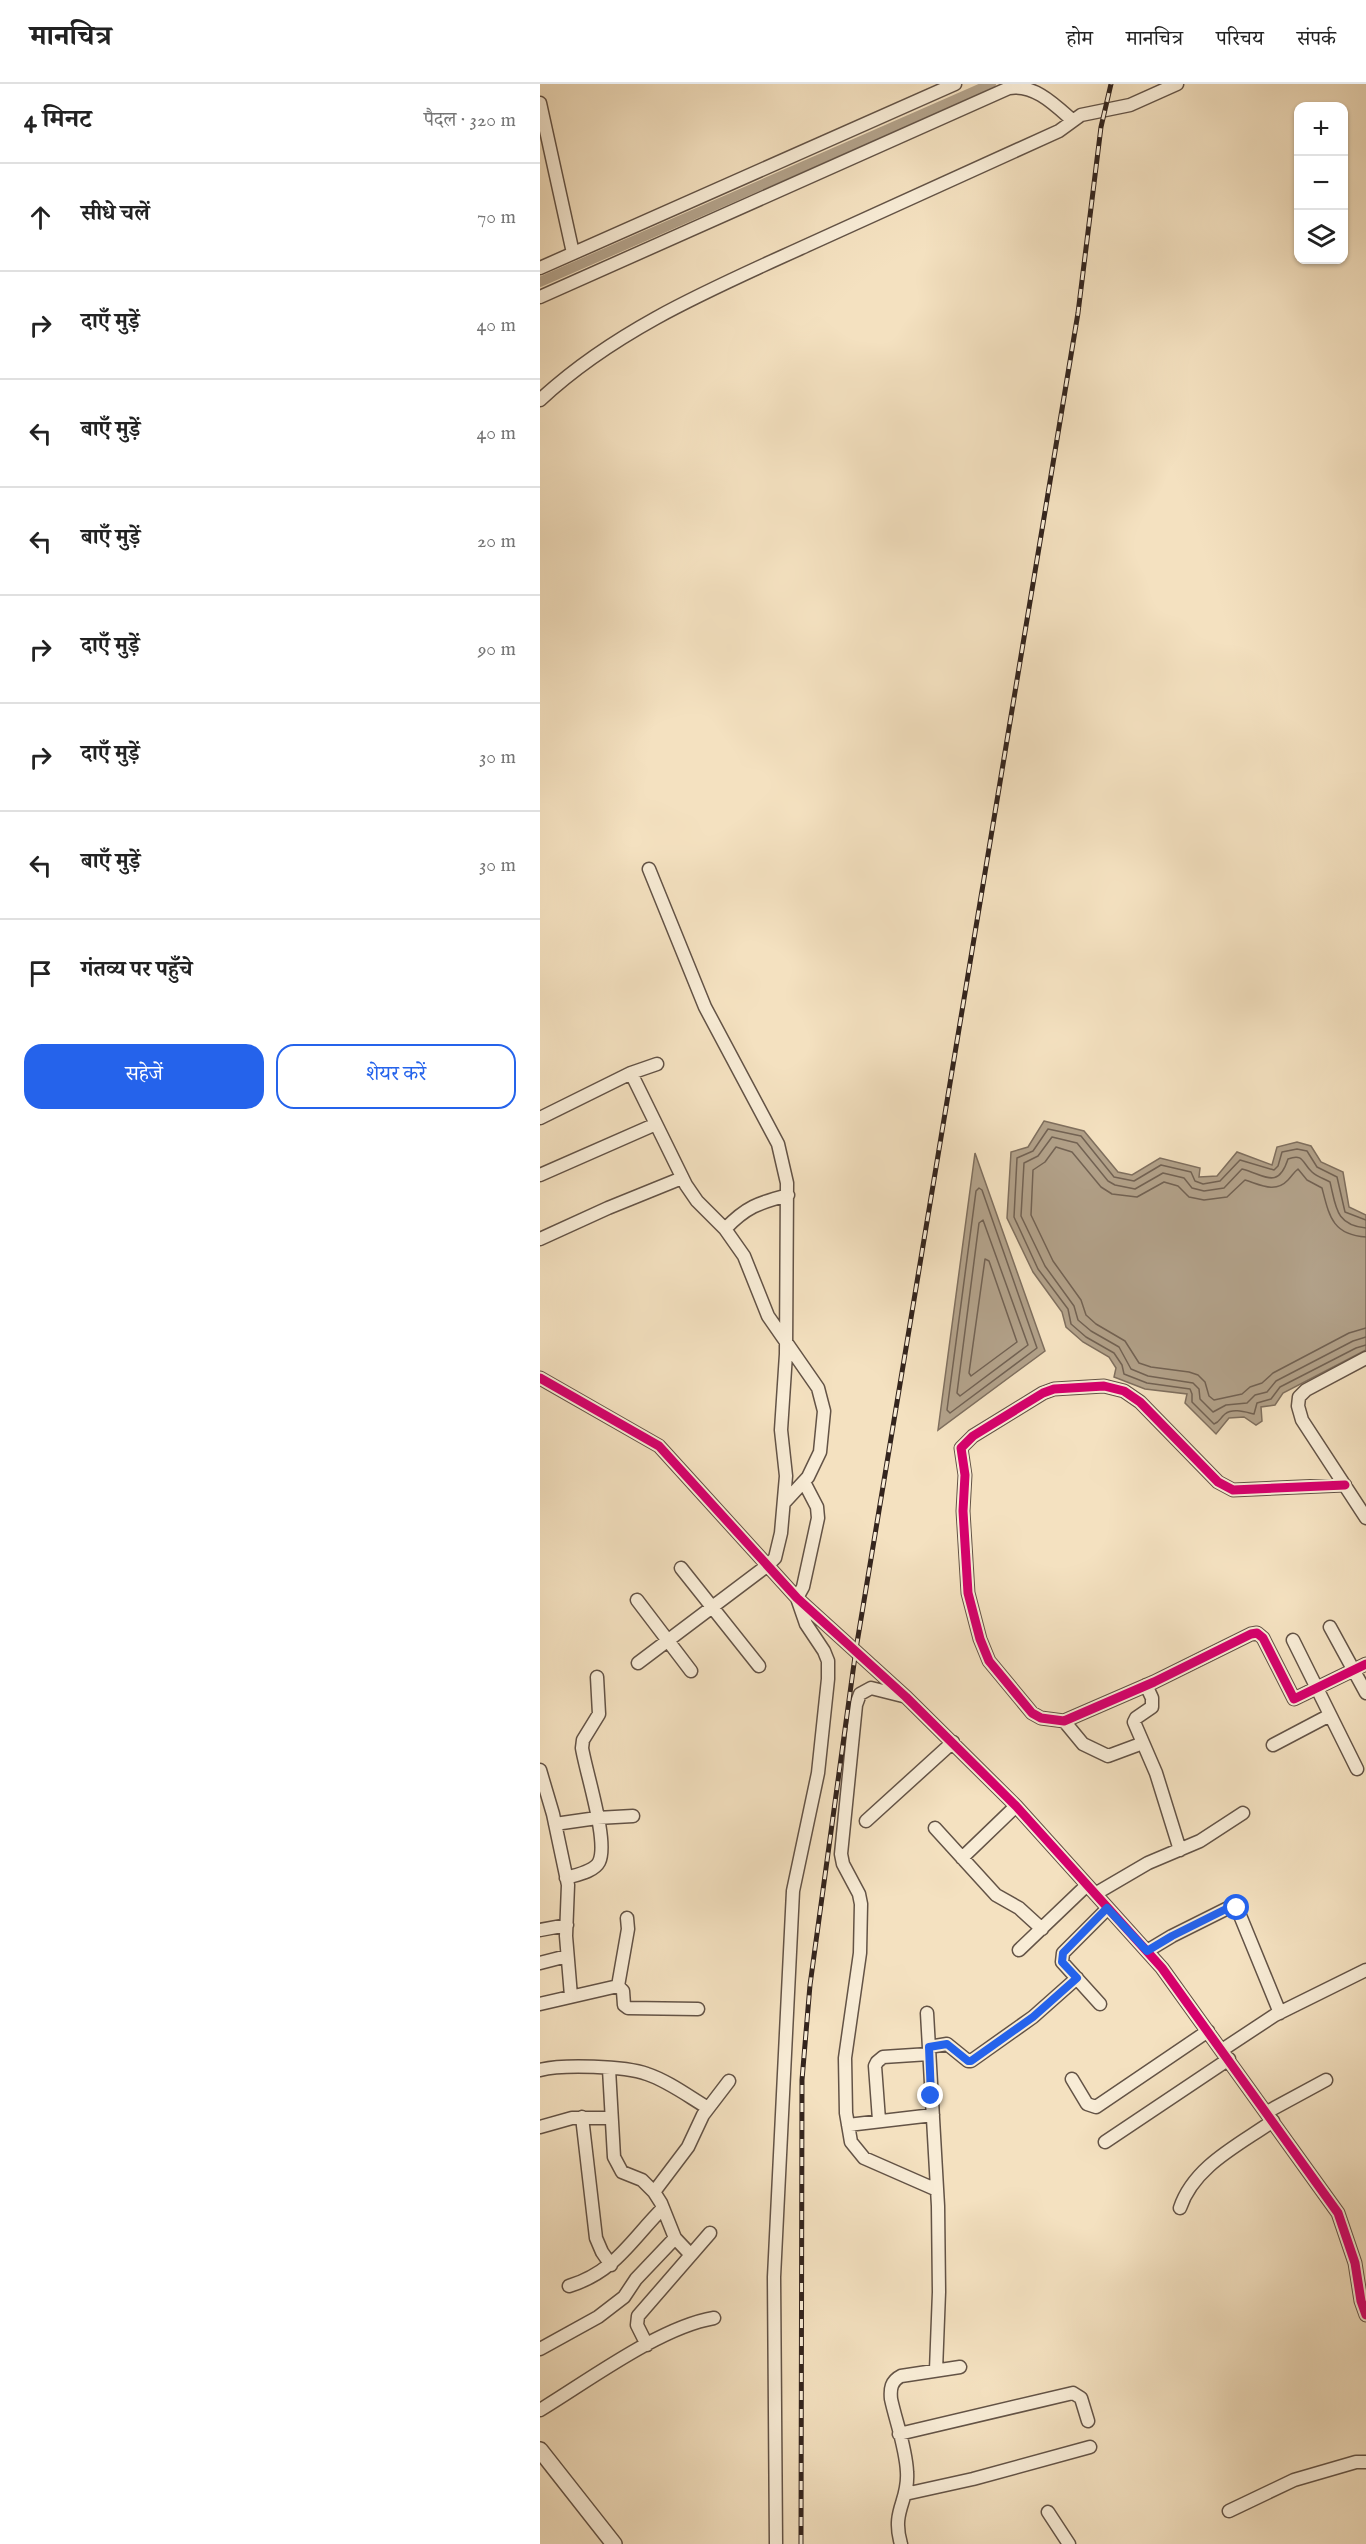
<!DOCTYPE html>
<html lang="hi">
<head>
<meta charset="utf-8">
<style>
	:root { --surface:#fff; --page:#f6f6f6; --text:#222; --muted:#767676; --line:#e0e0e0; --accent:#2563eb }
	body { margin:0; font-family:"IM FELL English","Noto Serif Devanagari",serif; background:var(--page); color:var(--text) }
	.controls { position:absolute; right:18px; top:18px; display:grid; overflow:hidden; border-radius:12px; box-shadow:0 2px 4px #0004 }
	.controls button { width:54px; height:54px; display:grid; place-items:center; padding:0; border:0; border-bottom:2px solid var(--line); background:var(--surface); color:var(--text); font:30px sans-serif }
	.stop { position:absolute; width:18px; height:18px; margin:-14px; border:4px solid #2563eb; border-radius:50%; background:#fff }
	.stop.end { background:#2563eb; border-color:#fff; box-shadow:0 2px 6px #0008 }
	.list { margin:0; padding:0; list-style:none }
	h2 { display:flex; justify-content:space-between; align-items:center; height:78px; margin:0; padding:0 24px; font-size:26px }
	h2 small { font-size:20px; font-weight:400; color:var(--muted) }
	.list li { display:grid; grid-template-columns:39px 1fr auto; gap:18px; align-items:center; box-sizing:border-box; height:108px; padding:0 24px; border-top:2px solid var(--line) }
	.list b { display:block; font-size:22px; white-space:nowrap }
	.list em { font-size:20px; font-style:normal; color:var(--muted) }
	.actions { display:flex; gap:12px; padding:18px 24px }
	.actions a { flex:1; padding:14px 0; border:2px solid var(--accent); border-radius:18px; text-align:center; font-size:21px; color:var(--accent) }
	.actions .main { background:var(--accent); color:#fff }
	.icon { flex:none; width:33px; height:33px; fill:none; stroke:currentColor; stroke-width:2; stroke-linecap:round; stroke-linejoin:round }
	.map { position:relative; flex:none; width:826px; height:2460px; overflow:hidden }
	header { display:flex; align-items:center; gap:36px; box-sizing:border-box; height:84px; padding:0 30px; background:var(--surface); border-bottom:2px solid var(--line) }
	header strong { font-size:28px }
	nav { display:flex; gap:33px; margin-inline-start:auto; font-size:21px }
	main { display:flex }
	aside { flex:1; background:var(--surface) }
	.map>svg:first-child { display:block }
	.water { fill:#b2a189; stroke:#7f6f5e; stroke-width:1.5 }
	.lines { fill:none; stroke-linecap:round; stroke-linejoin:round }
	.shore { stroke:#726253; stroke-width:1.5 }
	.canal { stroke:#b2a189; stroke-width:10 }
	.minor-casing { stroke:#635346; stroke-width:15 }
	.tertiary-casing { stroke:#635346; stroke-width:18 }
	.minor { stroke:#f8ecd6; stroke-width:12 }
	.tertiary { stroke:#f8ecd6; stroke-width:15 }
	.rail-casing { stroke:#33241d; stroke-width:5 }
	.rail { stroke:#f8ecd6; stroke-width:3; stroke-dasharray:9; stroke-linecap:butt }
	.cycleway-casing { stroke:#f8ecd6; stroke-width:13 }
	.cycleway { stroke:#d6006c; stroke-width:9 }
	.route { stroke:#2563eb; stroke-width:8 }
</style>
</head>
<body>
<header>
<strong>मानचित्र</strong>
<nav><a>होम</a><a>मानचित्र</a><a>परिचय</a><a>संपर्क</a></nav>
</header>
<main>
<aside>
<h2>4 मिनट<small>पैदल · 320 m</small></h2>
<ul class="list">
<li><svg class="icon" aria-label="ahead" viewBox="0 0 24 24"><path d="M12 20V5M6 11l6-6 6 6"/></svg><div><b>सीधे चलें</b></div><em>70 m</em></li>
<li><svg class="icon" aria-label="right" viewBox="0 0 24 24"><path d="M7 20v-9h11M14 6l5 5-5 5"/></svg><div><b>दाएँ मुड़ें</b></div><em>40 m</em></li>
<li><svg class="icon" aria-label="left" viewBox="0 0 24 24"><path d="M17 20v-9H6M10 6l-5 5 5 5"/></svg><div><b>बाएँ मुड़ें</b></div><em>40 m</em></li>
<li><svg class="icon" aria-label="left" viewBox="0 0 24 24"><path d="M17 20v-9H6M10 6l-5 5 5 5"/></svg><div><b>बाएँ मुड़ें</b></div><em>20 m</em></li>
<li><svg class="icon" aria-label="right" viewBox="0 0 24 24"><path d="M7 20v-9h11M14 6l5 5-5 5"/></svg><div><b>दाएँ मुड़ें</b></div><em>90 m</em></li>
<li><svg class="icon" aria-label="right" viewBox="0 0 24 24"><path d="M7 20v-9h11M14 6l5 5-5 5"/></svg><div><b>दाएँ मुड़ें</b></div><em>30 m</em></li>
<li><svg class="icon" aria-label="left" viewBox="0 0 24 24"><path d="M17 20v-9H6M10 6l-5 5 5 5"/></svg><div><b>बाएँ मुड़ें</b></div><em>30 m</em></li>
<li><svg class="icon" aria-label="arrive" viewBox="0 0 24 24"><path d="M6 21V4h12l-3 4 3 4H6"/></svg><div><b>गंतव्य पर पहुँचे</b></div></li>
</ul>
<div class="actions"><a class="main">सहेजें</a><a>शेयर करें</a></div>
</aside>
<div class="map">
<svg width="826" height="2460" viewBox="0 0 826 2460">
	<rect width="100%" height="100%" fill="#f4e1c0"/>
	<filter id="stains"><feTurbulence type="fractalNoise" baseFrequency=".00333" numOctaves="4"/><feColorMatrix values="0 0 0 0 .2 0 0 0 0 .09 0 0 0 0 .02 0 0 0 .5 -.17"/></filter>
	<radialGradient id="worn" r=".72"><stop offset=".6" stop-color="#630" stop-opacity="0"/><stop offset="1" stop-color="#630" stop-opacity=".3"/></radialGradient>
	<path class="water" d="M504,1037L544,1047L578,1088L592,1091L620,1074L660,1084L659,1093L677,1092L697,1068L732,1081L737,1063L757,1058L771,1062L781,1078L803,1088L809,1123L826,1131V1266L743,1309L735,1321L721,1323L722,1337L716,1341L704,1333L689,1334L676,1350L645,1319L647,1310L605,1305L574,1293L576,1284L569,1273L543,1258L526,1243L522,1228L493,1188L467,1134L471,1068L488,1063Z
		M435,1069L505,1267L398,1346Z"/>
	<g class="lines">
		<path class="shore" d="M439,1104L442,1106L497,1264L410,1329L407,1326L436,1107Z
			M443,1136L488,1261L420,1312L417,1309L439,1139Z
			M826,1136L805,1128L797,1093L777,1083L767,1067L757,1065L742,1068L738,1082L734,1086L700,1076L680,1097L663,1100L655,1097L651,1088L621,1081L594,1097L574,1093L541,1052L508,1045L493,1067L477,1074L474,1133L498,1185L528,1225L531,1240L546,1253L574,1269L582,1281L584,1290L607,1299L650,1305L652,1310V1318L674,1340C680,1338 680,1334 685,1330C693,1324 705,1328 714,1330L717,1319L731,1315L740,1303L816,1264L826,1261
			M826,1144C795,1141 796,1122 790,1098C785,1095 777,1093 772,1088C762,1079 764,1069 748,1075C738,1106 725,1091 702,1085L684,1104L664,1107L652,1104L644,1094L623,1089L595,1105L575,1101L568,1097L537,1059L512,1053L498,1072L484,1079L481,1132L505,1182L534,1222L538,1236L551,1247L579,1263L591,1285L608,1292L653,1299L659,1305L660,1315L673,1328L686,1321L707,1319L715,1311L727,1308L736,1297L813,1257L826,1253
			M826,1153C792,1151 789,1131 782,1104L767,1096L758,1085C754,1088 752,1092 748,1096C735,1110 719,1100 705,1096L687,1113L664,1116L649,1113L638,1102L624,1098L597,1113L572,1110L561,1103L532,1068L516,1063L505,1078L493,1086L491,1131L513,1177L541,1216L546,1231L556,1240L585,1257L599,1279L611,1283L649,1288L658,1291L665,1298L669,1312L674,1316L702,1310L710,1303L722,1299L733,1289L809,1249L826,1244
			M445,1175L449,1177L477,1258L431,1292L429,1289Z"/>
		<path class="canal" d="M0,198L451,0"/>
		<defs>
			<path id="minor" d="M0,19L33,169
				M0,184L415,0
				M0,213L469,4C494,0 514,20 532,36
				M0,316C77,244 176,203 270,160C353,122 436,84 519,47L541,31L590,21L637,0
				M91,989L146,1101L157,1117L185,1145L204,1172L228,1232L278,1304L284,1327L280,1368L268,1393L244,1419
				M0,1034L91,989L117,980
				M0,1091L116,1040
				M185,1145C206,1123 218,1119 248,1111
				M0,1155L68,1124L142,1094
				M826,1274L766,1306L759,1313L758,1322L762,1336L826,1434
				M0,1294L119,1362L257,1514L366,1613L476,1722L622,1884L798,2129L815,2179L821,2217L826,2231
				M805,1401L693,1406L678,1398L600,1318L584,1307L564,1302L514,1305L503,1309L433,1352L421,1364L425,1391L423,1427L428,1509L440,1555L449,1577L492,1629L501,1634L524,1637L614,1598L711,1550L717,1549L723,1554L754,1615L826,1580
				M141,1484L219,1582
				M97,1516L151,1587
				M790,1543L826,1609
				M753,1556L817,1685
				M98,1579L228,1481L235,1474L241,1449L246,1392L241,1346L246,1270L247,1099L238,1060L165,923L109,785
				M606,1601L612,1614V1623L596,1634L594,1638L616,1689L640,1766
				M363,1612L331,1604L320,1610L316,1621L301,1770L303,1780L319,1810L321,1820L320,1869L305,1974L306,2029L311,2058L324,2074L397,2106
				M524,1637L543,1660L568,1672L603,1659
				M733,1661L790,1631
				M0,1686L13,1730L28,1801L26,1852L31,1912
				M326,1737L413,1658
				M15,1740L57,1734L93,1732
				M395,1744L456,1811L479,1824L502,1845
				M422,1774L476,1722
				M26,1794C35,1791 54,1788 59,1778C69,1758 46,1689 42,1664L43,1656L59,1630L57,1593
				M555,1810L608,1779L660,1757L703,1729
				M0,1846L27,1841
				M479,1866L547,1801
				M607,1867L632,1852L688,1824H697L740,1929
				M0,1879L27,1872
				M78,1902L88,1845L87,1834
				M0,1920L78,1902L83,1907L84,1921L88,1924L158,1925
				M560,1920L522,1878L523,1869L568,1824
				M387,1929L398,2122L399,2208L396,2286
				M389,1963L407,1960L428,1977H431L493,1933L537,1894
				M682,1966L735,1931L826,1886
				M69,1985L74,2073L82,2088L102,2096L114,2108L121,2119L135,2154L151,2171
				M0,1986C22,1980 85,1982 107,1990C128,1997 148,2012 168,2024
				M532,1995L547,2020L556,2023L668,1947
				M727,2028L786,1996
				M42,2033L56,2154L62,2168L71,2181
				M339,2036L335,1982L337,1978L343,1973L389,1970
				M308,2041L393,2031
				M0,2043L32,2034H71
				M565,2058L689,1975
				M114,2108L148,2063L163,2031L189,1997
				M640,2124C654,2082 699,2061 733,2037
				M29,2202C75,2188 91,2156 123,2124
				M107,2261L97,2241L98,2232L170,2149
				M0,2265L58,2233L84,2213L96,2195L135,2154
				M0,2326C48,2297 120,2243 174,2234
				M359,2350L533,2309L541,2314L548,2337
				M365,2410L433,2395L550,2363
				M689,2427L754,2396L816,2378H826
				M508,2428L529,2460
				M236,2460L234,2193L253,1807L278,1689L288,1595V1577L284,1567L266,1540L257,1514L263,1503L278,1434L277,1423L264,1398
				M361,2460C351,2426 369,2418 367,2388C366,2364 356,2338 351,2315C350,2305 351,2297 361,2292L420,2283"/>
			<path id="tertiary" d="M0,2366L74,2460"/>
		</defs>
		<use href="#minor" class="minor-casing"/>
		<use href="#tertiary" class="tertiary-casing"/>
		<use href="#minor" class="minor"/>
		<use href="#tertiary" class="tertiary"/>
		<defs>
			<path id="rail" d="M261,2460L262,1996L270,1901L316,1565L538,229L561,43L571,0"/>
		</defs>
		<use href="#rail" class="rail-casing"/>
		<use href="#rail" class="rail"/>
		<defs>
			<path id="cycleway" d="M0,1294L119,1362L257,1514L366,1613L476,1722L622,1884L798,2129L815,2179L821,2217L826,2231
				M805,1401L693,1406L678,1398L600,1318L584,1307L564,1302L514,1305L503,1309L433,1352L421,1364L425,1391L423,1427L428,1509L440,1555L449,1577L492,1629L501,1634L524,1637L614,1598L711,1550L717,1549L723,1554L754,1615L826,1580"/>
		</defs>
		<use href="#cycleway" class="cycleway-casing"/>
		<use href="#cycleway" class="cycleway"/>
	</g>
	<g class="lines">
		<path class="route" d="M391,2012L389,1963L407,1960L428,1977H431L493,1933L537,1894L522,1878L523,1869L567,1824L607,1867L632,1852L688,1824H697"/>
	</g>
	<rect width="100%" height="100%" filter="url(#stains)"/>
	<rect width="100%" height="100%" fill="url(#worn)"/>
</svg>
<div class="controls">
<button>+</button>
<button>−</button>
<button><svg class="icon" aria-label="layers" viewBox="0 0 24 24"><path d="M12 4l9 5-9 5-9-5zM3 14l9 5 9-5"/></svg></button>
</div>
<div class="stop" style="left:697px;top:1824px"></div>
<div class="stop end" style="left:391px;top:2012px"></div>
</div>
</main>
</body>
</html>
